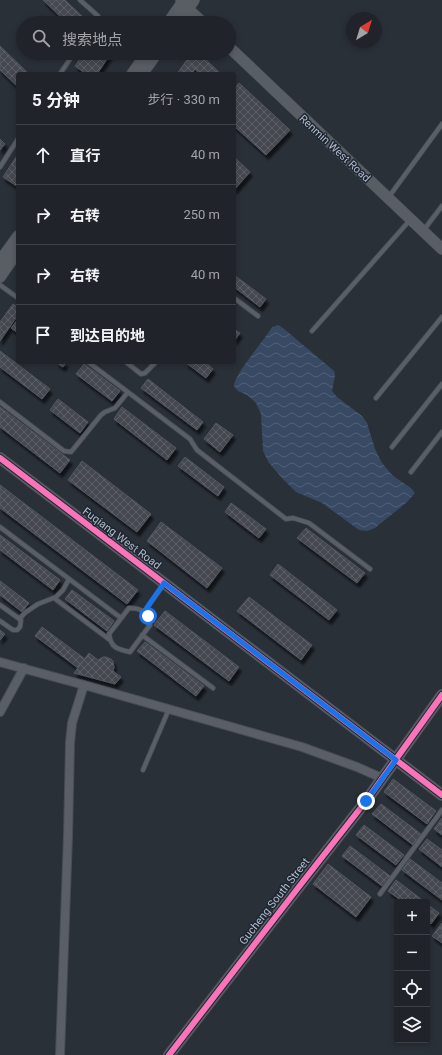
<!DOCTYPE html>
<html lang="zh">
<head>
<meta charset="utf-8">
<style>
	:root { --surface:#20242a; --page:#2d3036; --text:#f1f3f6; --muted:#a2a4a8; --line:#3d4147 }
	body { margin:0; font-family:Roboto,"Noto Sans SC",sans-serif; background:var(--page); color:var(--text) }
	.controls { position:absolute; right:12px; bottom:12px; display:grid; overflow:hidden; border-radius:4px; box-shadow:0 2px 6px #0003 }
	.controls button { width:36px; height:36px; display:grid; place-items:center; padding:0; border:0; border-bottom:1px solid var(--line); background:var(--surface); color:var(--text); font:20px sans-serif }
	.compass { position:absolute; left:346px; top:12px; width:36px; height:36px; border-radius:50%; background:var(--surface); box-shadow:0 2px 6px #0003; rotate:38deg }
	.stop { position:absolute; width:12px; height:12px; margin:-9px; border:3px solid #1a73e8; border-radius:50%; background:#fff }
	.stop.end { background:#1a73e8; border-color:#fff; box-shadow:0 1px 4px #0008 }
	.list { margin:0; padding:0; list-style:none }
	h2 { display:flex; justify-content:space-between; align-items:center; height:52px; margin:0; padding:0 16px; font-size:17px }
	h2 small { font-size:13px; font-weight:400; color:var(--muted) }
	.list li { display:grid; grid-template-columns:26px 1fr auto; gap:12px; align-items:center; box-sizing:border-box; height:60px; padding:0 16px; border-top:1px solid var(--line) }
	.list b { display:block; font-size:15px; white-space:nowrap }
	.list em { font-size:13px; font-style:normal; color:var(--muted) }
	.icon { flex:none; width:22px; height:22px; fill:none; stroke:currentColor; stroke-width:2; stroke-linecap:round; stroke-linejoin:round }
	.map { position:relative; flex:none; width:442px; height:1055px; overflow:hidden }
	.search { position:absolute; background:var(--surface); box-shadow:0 2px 6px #0003; left:16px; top:16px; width:220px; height:44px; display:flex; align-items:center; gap:10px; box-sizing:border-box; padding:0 14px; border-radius:22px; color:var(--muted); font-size:15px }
	.panel { position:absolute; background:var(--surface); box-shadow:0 2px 6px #0003; left:16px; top:72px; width:220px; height:292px; border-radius:4px }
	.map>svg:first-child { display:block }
	.water { fill:url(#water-waves) }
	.building { fill:url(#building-cross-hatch); stroke:#52575f; filter:url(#shadow) }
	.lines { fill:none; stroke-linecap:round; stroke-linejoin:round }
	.lane-casing { stroke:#484c53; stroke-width:5.5 }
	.street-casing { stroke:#484c53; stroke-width:10 }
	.secondary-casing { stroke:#484c53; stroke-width:12 }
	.lane { stroke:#5a5e66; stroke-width:4 }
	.street { stroke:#5a5e66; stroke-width:8 }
	.secondary { stroke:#595d64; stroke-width:11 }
	.cycleway-casing { stroke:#1d2633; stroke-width:8 }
	.cycleway { stroke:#fb73b8; stroke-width:6 }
	.route { stroke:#1a73e8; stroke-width:5 }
	.labels { text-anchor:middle; stroke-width:3; stroke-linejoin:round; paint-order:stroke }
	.street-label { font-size:11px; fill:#b4bcc9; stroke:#1d2633 }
</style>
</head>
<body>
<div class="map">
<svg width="442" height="1055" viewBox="0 0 442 1055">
	<defs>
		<pattern id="water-waves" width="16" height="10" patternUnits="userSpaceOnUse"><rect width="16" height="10" fill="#384963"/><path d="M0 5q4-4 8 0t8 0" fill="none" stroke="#526178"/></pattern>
		<pattern id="building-cross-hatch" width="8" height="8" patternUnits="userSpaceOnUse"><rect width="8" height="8" fill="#444950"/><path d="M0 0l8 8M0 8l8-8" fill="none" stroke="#5d6168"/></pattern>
		<filter id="shadow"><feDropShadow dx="2.5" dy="4.5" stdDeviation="1" flood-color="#0009"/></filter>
	</defs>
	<rect width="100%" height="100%" fill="#2a3038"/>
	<path class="water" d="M278,325L283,328L334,371L335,376L332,391L337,397L362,416L367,423L375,449L382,463L393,476L411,488L415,493L406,503L375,528L367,531L359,530L322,503L296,492L282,478L269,463L263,451L261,414L256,403L247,395L238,391L234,386C234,374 265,340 272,327Z"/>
	<path class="building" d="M43,0H65L85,19L82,23H67Z
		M0,46L29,74H18V87L0,70Z
		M84,53H111L97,74H86L75,66Z
		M193,53H199L221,74H200L186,61Z
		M186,61L195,69L192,74H177Z
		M239,83L290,130L266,155L234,126V89Z
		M0,139L5,144L0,150Z
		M18,154V187L3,177Z
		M234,157L250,172L234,190Z
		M234,275L266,299L260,307L234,287Z
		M13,304L18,307V315L0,341V322Z
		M18,319V333L11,328Z
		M234,329L240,333L234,341Z
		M0,351L50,389L42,399L0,367Z
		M56,362H66L63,367Z
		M185,362H205L213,369L206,378Z
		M84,364L120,391L112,401L76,374Z
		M148,379L203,422L197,430L141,388Z
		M58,399L88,422L80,433L50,410Z
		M0,407L70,460L60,473L0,427Z
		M122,407L176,448L167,460L114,419Z
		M216,423L233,435L220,452L204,439Z
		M185,457L224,487L218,496L178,466Z
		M82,461L151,514L137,532L68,480Z
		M0,485L138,590L127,604L0,508Z
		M231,503L266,529L259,538L225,512Z
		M161,522L222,568L207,588L147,541Z
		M306,528L365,573L357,583L297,538Z
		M0,535L60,580L53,590L0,550Z
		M278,564L337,610L329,620L270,575Z
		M0,581L29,603L22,612L0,595Z
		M72,590L114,621L107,631L65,599Z
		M249,597L312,645L301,660L237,611Z
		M165,611L239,667L229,681L154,625Z
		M42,627L85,659L78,668L35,636Z
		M0,630L5,634L0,640Z
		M145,642L204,686L196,696L137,651Z
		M89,653L98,660L103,657H106L111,659L113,661L114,668L113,671L121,677L115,684L74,673Z
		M393,779L436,811L427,824L384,792Z
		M381,804L421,834L413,845L372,814Z
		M442,818V835L434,829Z
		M364,825L404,855L396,865L356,835Z
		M427,839L442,850V867L419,849Z
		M350,846L390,876L382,886L342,856Z
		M410,859L442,883V900L402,870Z
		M328,864L371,897L356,917L313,884Z
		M396,880L425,902H403L388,891Z
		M427,904L439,913L431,924L427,920Z
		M442,923V943L432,936Z"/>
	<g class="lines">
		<defs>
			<path id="lane" d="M80,0L98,16L93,23
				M60,74L74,53
				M0,167L18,139
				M388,198L442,124
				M423,231L442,206
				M0,285L18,298
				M234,298L258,316
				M312,331L410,220
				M88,362L190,439L197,450L286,519L293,518L309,523L370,569
				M126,362L141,374L145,373L156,362
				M376,398L442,317
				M0,402L64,451L71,452L101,415L105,412L115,408L128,392
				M392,447L442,384
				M411,472L442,432
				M0,527L121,618
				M54,598L110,640
				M0,605L21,620L20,627L17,630H13L0,621
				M129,608C142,608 147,612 150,625L130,652C117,649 111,648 109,634Z
				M144,612L164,584
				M19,619L26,612L38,604L56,597L63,590L69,579
				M142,635L213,688
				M143,770L169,709
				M380,894L442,810"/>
			<path id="street" d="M0,662L84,685L302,747L357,767L382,778
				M0,712L24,668
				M60,1055L68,836L70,743L72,723L84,685"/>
			<path id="secondary" d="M181,0L188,9L203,23
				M168,23L184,0
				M178,23L194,0
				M229,47L442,249
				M132,74L147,53
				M142,74L157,53
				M0,261L18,236
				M0,277L18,251
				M0,458L442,795
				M169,1055L298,888L366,801L442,695"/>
		</defs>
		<use href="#lane" class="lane-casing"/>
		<use href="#street" class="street-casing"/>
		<use href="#secondary" class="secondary-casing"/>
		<use href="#lane" class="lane"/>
		<use href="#street" class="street"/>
		<use href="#secondary" class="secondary"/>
		<defs>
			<path id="cycleway" d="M0,458L442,795
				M169,1055L298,888L366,801L442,695"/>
		</defs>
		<use href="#cycleway" class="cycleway-casing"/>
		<use href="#cycleway" class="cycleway"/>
	</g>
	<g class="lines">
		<path class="route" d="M148,616L144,612L164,583L396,760L366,801"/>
	</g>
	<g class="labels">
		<g class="street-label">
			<text transform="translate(335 148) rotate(43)" y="4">Renmin West Road</text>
			<text transform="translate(122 538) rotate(37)" y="4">Fuqiang West Road</text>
			<text transform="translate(274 901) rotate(-52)" y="4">Gucheng South Street</text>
		</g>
	</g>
</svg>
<div class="controls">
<button>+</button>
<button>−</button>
<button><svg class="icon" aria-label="locate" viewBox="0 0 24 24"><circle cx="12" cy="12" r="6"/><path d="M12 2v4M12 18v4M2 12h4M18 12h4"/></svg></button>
<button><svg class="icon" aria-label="layers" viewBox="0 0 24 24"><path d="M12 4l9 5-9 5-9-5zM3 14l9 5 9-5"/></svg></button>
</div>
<svg class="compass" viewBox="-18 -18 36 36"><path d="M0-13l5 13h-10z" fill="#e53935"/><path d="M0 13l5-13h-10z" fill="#a2a4a8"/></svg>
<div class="stop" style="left:148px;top:616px"></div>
<div class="stop end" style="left:366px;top:801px"></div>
<div class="search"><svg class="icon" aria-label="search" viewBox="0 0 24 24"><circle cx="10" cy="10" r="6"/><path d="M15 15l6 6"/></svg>搜索地点</div>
<section class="panel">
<h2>5 分钟<small>步行 · 330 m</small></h2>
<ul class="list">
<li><svg class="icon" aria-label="ahead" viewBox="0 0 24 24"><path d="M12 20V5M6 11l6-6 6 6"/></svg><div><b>直行</b></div><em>40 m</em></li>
<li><svg class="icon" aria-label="right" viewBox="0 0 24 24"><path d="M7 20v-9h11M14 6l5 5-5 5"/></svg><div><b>右转</b></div><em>250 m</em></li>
<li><svg class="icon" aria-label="right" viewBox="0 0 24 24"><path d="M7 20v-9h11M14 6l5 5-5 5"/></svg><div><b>右转</b></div><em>40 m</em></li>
<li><svg class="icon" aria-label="arrive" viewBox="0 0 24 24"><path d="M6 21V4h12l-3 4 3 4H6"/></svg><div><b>到达目的地</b></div></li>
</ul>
</section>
</div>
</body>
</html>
